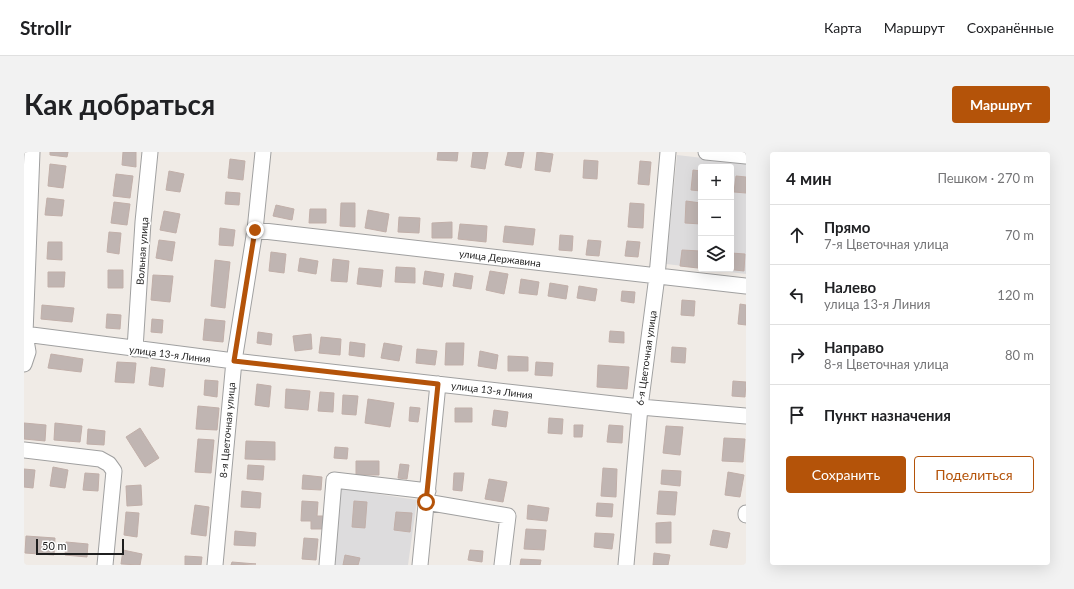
<!DOCTYPE html>
<html lang="ru">
<head>
<meta charset="utf-8">
<style>
	:root { --surface:#fff; --page:#f2f2f2; --text:#202124; --muted:#757577; --line:#e0e0e0; --accent:#b45309 }
	body { margin:0; font-family:Lato,sans-serif; background:var(--page); color:var(--text) }
	.controls { position:absolute; right:12px; top:12px; display:grid; overflow:hidden; border-radius:4px; box-shadow:0 4px 16px #0002 }
	.controls button { width:36px; height:36px; display:grid; place-items:center; padding:0; border:0; border-bottom:1px solid var(--line); background:var(--surface); color:var(--text); font:20px sans-serif }
	.scale { position:absolute; left:12px; bottom:10px; width:88px; box-sizing:border-box; padding-left:4px; border:2px solid #1f1f1f; border-top:0; font-size:11px; line-height:14px; white-space:nowrap; color:#1f1f1f; -webkit-text-stroke:3px #fff; paint-order:stroke }
	.stop { position:absolute; width:12px; height:12px; margin:-9px; border:3px solid #b45309; border-radius:50%; background:#fff }
	.stop.end { background:#b45309; border-color:#fff; box-shadow:0 1px 4px #0008 }
	.list { margin:0; padding:0; list-style:none }
	h2 { display:flex; justify-content:space-between; align-items:center; height:52px; margin:0; padding:0 16px; font-size:17px }
	h2 small { font-size:13px; font-weight:400; color:var(--muted) }
	.list li { display:grid; grid-template-columns:26px 1fr auto; gap:12px; align-items:center; box-sizing:border-box; height:60px; padding:0 16px; border-top:1px solid var(--line) }
	.list b { display:block; font-size:15px; white-space:nowrap }
	.list p { margin:0; font-size:13px; white-space:nowrap; color:var(--muted) }
	.list em { font-size:13px; font-style:normal; color:var(--muted) }
	.actions { display:flex; gap:8px; padding:12px 16px }
	.actions a { flex:1; padding:9px 0; border:1px solid var(--accent); border-radius:4px; text-align:center; font-size:14px; color:var(--accent) }
	.actions .main { background:var(--accent); color:#fff }
	.icon { flex:none; width:22px; height:22px; fill:none; stroke:currentColor; stroke-width:2; stroke-linecap:round; stroke-linejoin:round }
	.map { position:relative; flex:none; width:722px; height:413px; overflow:hidden; border-radius:4px }
	header { display:flex; align-items:center; gap:24px; box-sizing:border-box; height:56px; padding:0 20px; background:var(--surface); border-bottom:1px solid var(--line) }
	header strong { font-size:19px }
	nav { display:flex; gap:22px; margin-inline-start:auto; font-size:14px }
	.intro { display:flex; align-items:center; justify-content:space-between; box-sizing:border-box; height:96px; padding:0 24px }
	h1 { margin:0; font-size:28px }
	.button { padding:10px 18px; border-radius:4px; background:var(--accent); color:#fff; font-size:14px; font-weight:700 }
	main { display:flex; gap:24px; padding:0 24px }
	aside { flex:1; background:var(--surface); border-radius:4px; box-shadow:0 4px 16px #0002 }
	.map>svg:first-child { display:block }
	.residential { fill:#dddcdd }
	.building { fill:#c0b5b2; stroke:#c1afa9 }
	.lines { fill:none; stroke-linecap:round; stroke-linejoin:round }
	.minor-casing { stroke:#a0a0a0; stroke-width:17 }
	.minor { stroke:#fff; stroke-width:15 }
	.route { stroke:#b45309; stroke-width:5 }
	.labels { text-anchor:middle; stroke-width:3; stroke-linejoin:round; paint-order:stroke }
	.street-label { font-size:10px; fill:#1f1f1f; stroke:#fff }
</style>
</head>
<body>
<header>
<strong>Strollr</strong>
<nav><a>Карта</a><a>Маршрут</a><a>Сохранённые</a></nav>
</header>
<div class="intro"><h1>Как добраться</h1><a class="button">Маршрут</a></div>
<main>
<div class="map">
<svg width="722" height="413" viewBox="0 0 722 413">
	<rect width="100%" height="100%" fill="#f0ebe6"/>
	<path class="residential" d="M653,3L722,11V122L681,117H707V15H677V116L642,112Z
		M314,336L393,348L384,413H306Z"/>
	<path class="building" d="M26,0H44L43,5L26,3Z
		M99,0H112V15L98,13Z
		M414,0H434L433,9L413,8Z
		M449,0H464L461,17L447,15Z
		M484,0H500L497,16L481,13Z
		M513,0L529,2L526,20L511,18Z
		M206,7L221,9L219,28L204,26Z
		M560,8L574,9L573,27L559,26Z
		M616,9L627,10L625,33L614,32Z
		M26,12L42,14L39,36L24,34Z
		M669,18L677,19V39L667,38Z
		M145,19L160,22L156,40L142,38Z
		M92,22L109,24L106,46L89,44Z
		M712,24L722,25V41L710,40Z
		M202,40L216,41L215,53L201,52Z
		M23,46L40,48L38,64L21,63Z
		M662,49L677,51V72L661,71Z
		M90,50L106,52L103,73L87,71Z
		M317,51H331V75L316,74Z
		M606,51L620,52L619,76L604,75Z
		M252,53L270,57L268,68L249,64Z
		M286,57H302V71H285Z
		M344,58L365,62L362,80L341,76Z
		M140,59L156,62L152,81L136,78Z
		M375,65L396,66L395,81L374,80Z
		M428,70V86H408V71Z
		M436,72L463,74L462,90L434,87Z
		M481,74L511,77L509,93L479,90Z
		M196,76L211,78L209,94L195,93Z
		M85,80L97,81L95,102L83,100Z
		M536,83L549,84L548,99L535,98Z
		M135,88L151,90L148,109L132,106Z
		M564,88L577,89L575,104L562,103Z
		M603,89L616,90L614,105L601,104Z
		M24,90H38V108L23,107Z
		M658,98L676,99L674,116L656,114Z
		M247,100L262,102L260,121L245,119Z
		M707,101L721,102L720,119L702,117H707Z
		M276,106L294,109L292,122L274,119Z
		M309,107L325,109L323,130L307,129Z
		M191,108L206,110L201,156L187,154Z
		M372,115L391,116V131L371,130Z
		M335,116L359,118L357,135L333,132Z
		M84,118H99V136H84Z
		M401,119L420,122L418,135L399,132Z
		M466,119L484,122L480,142L462,138Z
		M24,120H41L40,135H24Z
		M431,121L449,124L447,137L429,134Z
		M129,123L149,124L146,150L127,148Z
		M497,127L515,130L513,143L495,141Z
		M526,131L544,134L542,147L524,144Z
		M555,134L573,137L571,149L553,146Z
		M598,139L611,140L610,151L597,149Z
		M658,148L671,149L670,164L657,163Z
		M716,152L722,153V173L714,172Z
		M18,153L50,156L48,170L17,167Z
		M83,162L97,163L96,177L82,176Z
		M128,167L139,168L138,181L127,180Z
		M181,167L201,169L199,190L179,188Z
		M586,179L600,180V191L585,190Z
		M234,180L248,182L247,193L233,191Z
		M287,182L288,197L271,199L269,184Z
		M297,185L317,187L316,203L295,201Z
		M326,190L341,192L340,205L325,203Z
		M360,191L378,194L375,209L357,206Z
		M422,191H440L439,213H421Z
		M648,195L662,196L661,211L647,210Z
		M393,197L413,199L411,213L392,211Z
		M456,199L474,203L472,217L454,214Z
		M27,202L59,207L57,220L24,216Z
		M484,204L504,205V219H484Z
		M93,210L112,211L110,231L91,230Z
		M512,210L529,211L528,224L511,223Z
		M574,213L605,215L603,237L573,235Z
		M127,215L141,217L139,235L125,233Z
		M181,228L194,229L193,245L180,243Z
		M709,229L722,230L721,245L708,244Z
		M233,232L247,234L245,255L231,253Z
		M262,237L286,239L284,258L261,256Z
		M296,240L310,241L309,260L294,259Z
		M319,243L334,244L332,263L318,262Z
		M344,247L370,251L366,275L341,271Z
		M174,254L195,256L193,278L172,277Z
		M386,255L396,256L394,270L385,269Z
		M431,256H448V270H431Z
		M470,258L484,260L482,275L468,273Z
		M525,266L539,267L538,282L524,281Z
		M0,271L22,273L21,289L0,287Z
		M31,271L58,274L56,290L30,288Z
		M550,273H559L558,285H550Z
		M585,273L599,274L598,291L583,290Z
		M642,274L659,275L656,303L639,301Z
		M116,276L135,306L121,315L102,285Z
		M64,277L81,279L80,293L63,292Z
		M700,286L721,287L719,310L698,309Z
		M174,287L190,288L187,321L171,320Z
		M222,289L251,290V308L221,307Z
		M311,295L324,296L323,307L310,306Z
		M332,309H355V323H332Z
		M376,312L385,313L383,327L374,326Z
		M224,313L240,314L239,328L223,327Z
		M29,315L44,318L41,336L26,334Z
		M579,316L593,317L592,345L577,344Z
		M0,317L11,318L9,336L0,335Z
		M638,318L657,319L656,334L637,332Z
		M704,320L720,323L716,345L701,343Z
		M61,321L75,322L74,339L59,338Z
		M430,321H440L438,339L429,338Z
		M279,323L298,325L297,338L278,337Z
		M465,327L483,330L479,350L461,347Z
		M117,333L118,353L103,354L102,334Z
		M218,339L237,341L236,356L217,355Z
		M635,339L653,340L651,363L633,362Z
		M278,349L294,350L293,364H299V377H287V369H277Z
		M330,349L343,350L341,376L328,375Z
		M573,351L589,352L588,365L572,364Z
		M171,353L185,355L182,384L167,382Z
		M504,353L525,356L523,369L503,367Z
		M102,360L115,361L113,385L100,383Z
		M372,360L388,361L386,380L370,378Z
		M647,370V391H632V371Z
		M502,377L522,378L520,398L500,397Z
		M689,378L706,381L703,396L686,393Z
		M211,379L232,381L231,394L210,393Z
		M571,381L590,382L588,397L570,395Z
		M2,384L31,386L30,403L1,401Z
		M280,386L294,387L292,408L278,407Z
		M42,390L64,392L63,405L41,403Z
		M99,398L118,402L116,413L97,412Z
		M446,398L459,399L458,410L444,408Z
		M630,401L646,403L644,413H629Z
		M321,403L336,406L334,413H319Z
		M161,404L178,405L177,413H161Z
		M497,407L517,408L516,413H496Z
		M208,410L232,412L207,413Z"/>
	<g class="lines">
		<defs>
			<path id="minor" d="M682,0L722,4
				M231,78L722,134
				M0,182L210,209L616,255L722,264
				M111,197L119,70L126,0
				M0,212L4,200L1,182L8,0
				M0,298L76,307L85,312L90,319L81,413
				M402,350L484,364L478,413
				M722,361V363
				M191,413L210,209L231,78L239,0
				M303,413L310,328L404,339
				M396,413L414,232
				M602,413L616,255L633,124L644,0"/>
		</defs>
		<use href="#minor" class="minor-casing"/>
		<use href="#minor" class="minor"/>
	</g>
	<g class="lines">
		<path class="route" d="M231,78L210,209L414,232L402,350"/>
	</g>
	<g class="labels">
		<g class="street-label">
			<text transform="translate(118 99) rotate(-86)" y="4">Вольная улица</text>
			<text transform="translate(476 106) rotate(7)" y="4">улица Державина</text>
			<text transform="translate(146 202) rotate(7)" y="4">улица 13-я Линия</text>
			<text transform="translate(622 206) rotate(-82)" y="4">6-я Цветочная улица</text>
			<text transform="translate(468 238) rotate(7)" y="4">улица 13-я Линия</text>
			<text transform="translate(203 278) rotate(-85)" y="4">8-я Цветочная улица</text>
		</g>
	</g>
</svg>
<div class="controls">
<button>+</button>
<button>−</button>
<button><svg class="icon" aria-label="layers" viewBox="0 0 24 24"><path d="M12 4l9 5-9 5-9-5zM3 14l9 5 9-5"/></svg></button>
</div>
<div class="scale">50 m</div>
<div class="stop" style="left:402px;top:350px"></div>
<div class="stop end" style="left:231px;top:78px"></div>
</div>
<aside>
<h2>4 мин<small>Пешком · 270 m</small></h2>
<ul class="list">
<li><svg class="icon" aria-label="ahead" viewBox="0 0 24 24"><path d="M12 20V5M6 11l6-6 6 6"/></svg><div><b>Прямо</b><p>7-я Цветочная улица</p></div><em>70 m</em></li>
<li><svg class="icon" aria-label="left" viewBox="0 0 24 24"><path d="M17 20v-9H6M10 6l-5 5 5 5"/></svg><div><b>Налево</b><p>улица 13-я Линия</p></div><em>120 m</em></li>
<li><svg class="icon" aria-label="right" viewBox="0 0 24 24"><path d="M7 20v-9h11M14 6l5 5-5 5"/></svg><div><b>Направо</b><p>8-я Цветочная улица</p></div><em>80 m</em></li>
<li><svg class="icon" aria-label="arrive" viewBox="0 0 24 24"><path d="M6 21V4h12l-3 4 3 4H6"/></svg><div><b>Пункт назначения</b></div></li>
</ul>
<div class="actions"><a class="main">Сохранить</a><a>Поделиться</a></div>
</aside>
</main>
</body>
</html>
